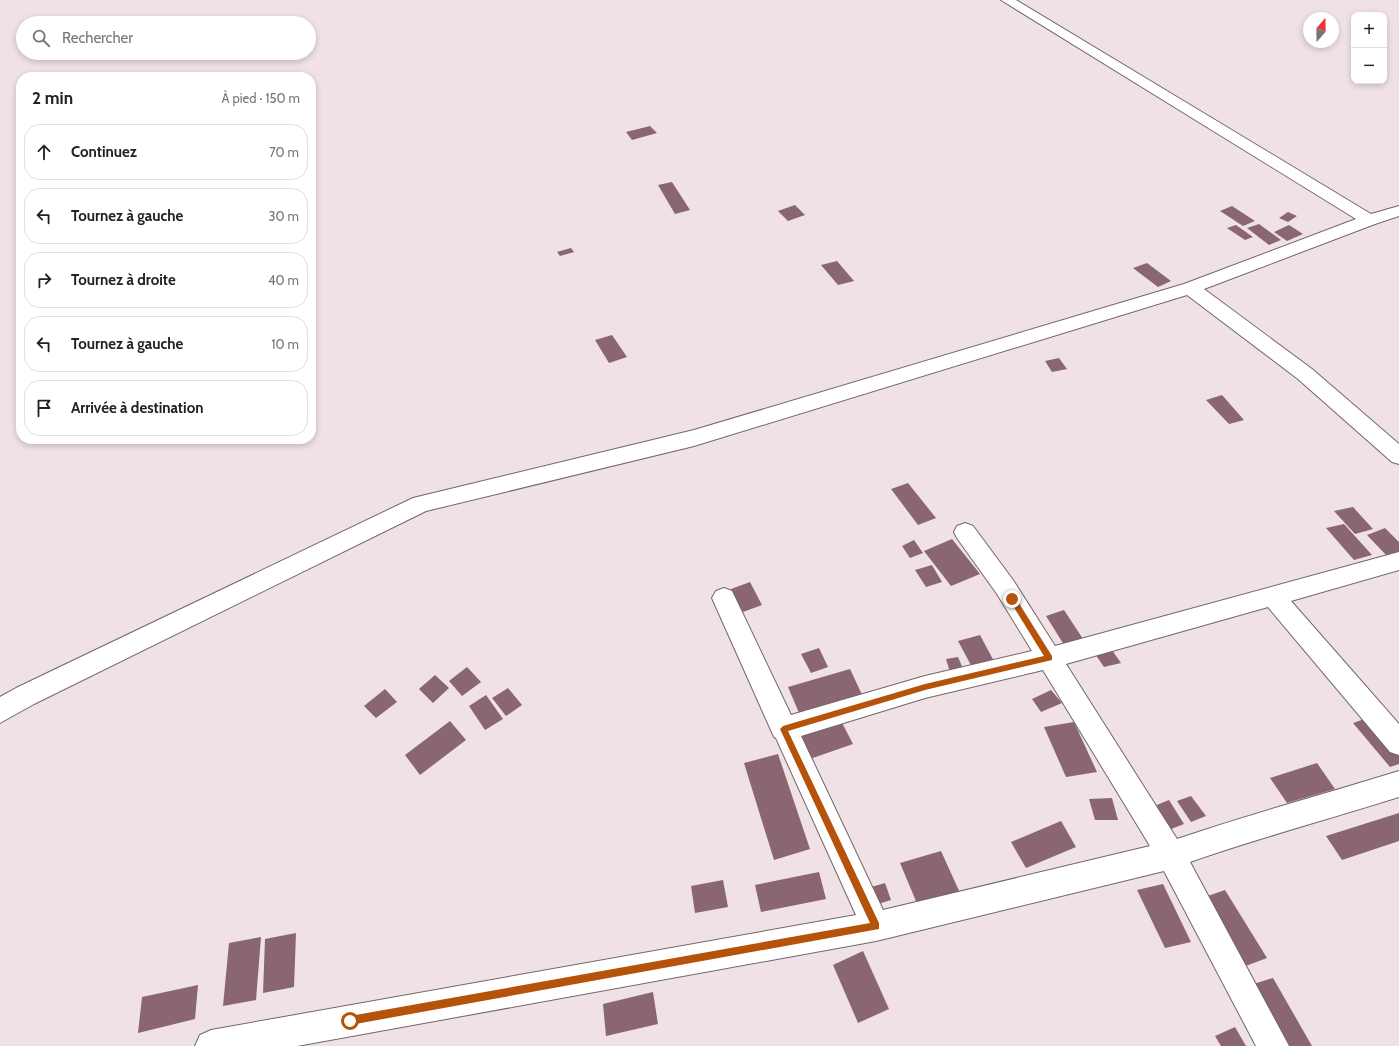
<!DOCTYPE html>
<html lang="fr">
<head>
<meta charset="utf-8">
<style>
	:root { --surface:#fff; --page:#f6f6f6; --text:#222; --muted:#767676; --line:#e0e0e0 }
	body { margin:0; font-family:Cabin,sans-serif; background:var(--page); color:var(--text) }
	.controls { position:absolute; right:12px; top:12px; display:grid; overflow:hidden; border-radius:8px; box-shadow:0 2px 6px #0003 }
	.controls button { width:36px; height:36px; display:grid; place-items:center; padding:0; border:0; border-bottom:1px solid var(--line); background:var(--surface); color:var(--text); font:20px sans-serif }
	.compass { position:absolute; left:1303px; top:12px; width:36px; height:36px; border-radius:50%; background:var(--surface); box-shadow:0 2px 6px #0003; rotate:20deg }
	.stop { position:absolute; width:12px; height:12px; margin:-9px; border:3px solid #b45309; border-radius:50%; background:#fff }
	.stop.end { background:#b45309; border-color:#fff; box-shadow:0 1px 4px #0008 }
	.list { margin:0; padding:0; list-style:none }
	h2 { display:flex; justify-content:space-between; align-items:center; height:52px; margin:0; padding:0 16px; font-size:17px }
	h2 small { font-size:13px; font-weight:400; color:var(--muted) }
	.list li { display:grid; grid-template-columns:26px 1fr auto; gap:12px; align-items:center; box-sizing:border-box; height:56px; margin:0 8px 8px; padding:0 8px; border:1px solid var(--line); border-radius:16px }
	.list b { display:block; font-size:15px; white-space:nowrap }
	.list em { font-size:13px; font-style:normal; color:var(--muted) }
	.icon { flex:none; width:22px; height:22px; fill:none; stroke:currentColor; stroke-width:2; stroke-linecap:round; stroke-linejoin:round }
	.map { position:relative; flex:none; width:1399px; height:1046px; overflow:hidden }
	.search { position:absolute; background:var(--surface); box-shadow:0 2px 6px #0003; left:16px; top:16px; width:300px; height:44px; display:flex; align-items:center; gap:10px; box-sizing:border-box; padding:0 14px; border-radius:22px; color:var(--muted); font-size:15px }
	.panel { position:absolute; background:var(--surface); box-shadow:0 2px 6px #0003; left:16px; top:72px; width:300px; height:372px; border-radius:16px }
	.map>svg:first-child { display:block }
	.building { fill:#8a6670 }
	.lines { fill:none; stroke-linecap:round; stroke-linejoin:round }
	.minor-casing { stroke:#726669; stroke-width:2 }
	.minor { fill:#fff; fill-rule:evenodd }
	.route { fill:#b45309 }
</style>
</head>
<body>
<div class="map">
<svg width="1399" height="1046" viewBox="0 0 1399 1046">
	<rect width="100%" height="100%" fill="#efe1e4"/>
	<path class="building" d="M650,126L657,133L632,140L626,132Z
		M672,182L690,210L675,214L658,185Z
		M795,205L805,215L788,221L778,211Z
		M1232,206L1255,221L1243,226L1220,211Z
		M1288,212L1297,216L1288,222L1279,218Z
		M1259,224L1281,240L1269,245L1247,228Z
		M1236,225L1253,237L1245,240L1227,228Z
		M1289,225L1303,234L1287,241L1274,232Z
		M571,248L574,252L560,256L557,252Z
		M837,261L854,281L838,285L821,265Z
		M1147,263L1171,281L1158,287L1133,268Z
		M612,335L627,357L609,363L595,340Z
		M1059,358L1067,369L1052,372L1045,361Z
		M1222,395L1244,420L1229,424L1206,400Z
		M908,483L936,518L918,525L891,489Z
		M1353,507L1373,529L1355,534L1334,511Z
		M1344,524L1372,555L1354,560L1326,528Z
		M1385,528L1399,542V551L1387,556L1367,535Z
		M952,539L980,574L951,586L924,551Z
		M914,540L923,553L910,558L902,546Z
		M932,565L942,582L926,587L915,570Z
		M750,582L762,605L743,612L731,589Z
		M1064,610L1085,642L1066,648L1046,616Z
		M980,635L996,665L974,671L958,641Z
		M1107,643L1121,663L1104,667L1091,648Z
		M819,648L828,667L811,673L801,654Z
		M958,657L964,671L950,672L946,659Z
		M467,667L481,682L462,696L449,681Z
		M850,669L865,701L802,720L788,687Z
		M435,675L449,688L433,703L419,689Z
		M508,688L522,705L506,716L492,698Z
		M385,689L397,702L376,718L364,706Z
		M1051,690L1062,703L1041,712L1032,699Z
		M486,695L503,719L485,730L469,706Z
		M1373,716L1399,747V764L1390,767L1353,723Z
		M839,717L853,744L810,759L797,731Z
		M450,721L466,740L420,775L405,755Z
		M1074,722L1097,772L1066,777L1044,727Z
		M778,754L810,849L774,860L744,763Z
		M1317,763L1335,789L1287,803L1270,778Z
		M1191,796L1206,816L1191,822L1177,801Z
		M1112,798L1118,820H1095L1089,799Z
		M1169,800L1184,824L1166,831L1152,807Z
		M1399,813V841L1342,860L1326,836Z
		M1061,821L1076,847L1026,868L1011,842Z
		M941,851L960,893L918,906L900,863Z
		M819,872L826,899L761,912L755,885Z
		M723,880L728,907L695,913L691,886Z
		M885,883L891,900L875,905L868,888Z
		M1163,884L1191,942L1165,948L1137,890Z
		M1225,890L1267,958L1243,967L1202,898Z
		M296,933L294,987L263,993L265,939Z
		M261,937L256,1000L223,1006L229,943Z
		M863,951L889,1009L858,1023L833,965Z
		M1273,978L1312,1046H1283L1250,985Z
		M198,985L195,1019L138,1033L142,997Z
		M653,992L658,1024L606,1036L603,1004Z
		M1235,1027L1246,1046H1221L1215,1036Z"/>
	<g class="lines">
		<defs>
			<path id="minor" d="M1001,0H1016L1371,214L1399,206V216L1375,224L1204,289L1312,369L1399,444V464L1392,462L1298,379L1187,295L694,446L426,511L34,704L0,723V697L16,688L413,498L694,430L1184,284L1356,219Z
				M965,523L973,526L1013,580L1055,646L1399,552V570L1291,601L1399,724V755L1390,752L1268,607L1066,664L1177,839C1250,814 1325,794 1399,771V797C1329,819 1259,838 1190,862L1289,1046H1256L1164,871L876,941L297,1046H195L200,1035L211,1030L856,915L776,738L774,737L712,598L716,591L724,588L732,591L791,715L925,676L1032,651L997,594L957,538L954,532L957,526ZM1043,670L1150,846L883,910L801,736L925,698Z"/>
		</defs>
		<use href="#minor" class="minor-casing"/>
		<use href="#minor" class="minor"/>
	</g>
	<path class="route" d="M1012,596L1015,597L1052,656V660L925,690L788,731L879,923V929L350,1025L347,1024L346,1021L350,1016L870,923L780,729L783,726L925,684L1044,656L1010,601L1009,599Z"/>
</svg>
<div class="controls">
<button>+</button>
<button>−</button>
</div>
<svg class="compass" viewBox="-18 -18 36 36"><path d="M0-13l5 13h-10z" fill="#e53935"/><path d="M0 13l5-13h-10z" fill="#767676"/></svg>
<div class="stop" style="left:350px;top:1021px"></div>
<div class="stop end" style="left:1012px;top:599px"></div>
<div class="search"><svg class="icon" aria-label="search" viewBox="0 0 24 24"><circle cx="10" cy="10" r="6"/><path d="M15 15l6 6"/></svg>Rechercher</div>
<section class="panel">
<h2>2 min<small>À pied · 150 m</small></h2>
<ul class="list">
<li><svg class="icon" aria-label="ahead" viewBox="0 0 24 24"><path d="M12 20V5M6 11l6-6 6 6"/></svg><div><b>Continuez</b></div><em>70 m</em></li>
<li><svg class="icon" aria-label="left" viewBox="0 0 24 24"><path d="M17 20v-9H6M10 6l-5 5 5 5"/></svg><div><b>Tournez à gauche</b></div><em>30 m</em></li>
<li><svg class="icon" aria-label="right" viewBox="0 0 24 24"><path d="M7 20v-9h11M14 6l5 5-5 5"/></svg><div><b>Tournez à droite</b></div><em>40 m</em></li>
<li><svg class="icon" aria-label="left" viewBox="0 0 24 24"><path d="M17 20v-9H6M10 6l-5 5 5 5"/></svg><div><b>Tournez à gauche</b></div><em>10 m</em></li>
<li><svg class="icon" aria-label="arrive" viewBox="0 0 24 24"><path d="M6 21V4h12l-3 4 3 4H6"/></svg><div><b>Arrivée à destination</b></div></li>
</ul>
</section>
</div>
</body>
</html>
